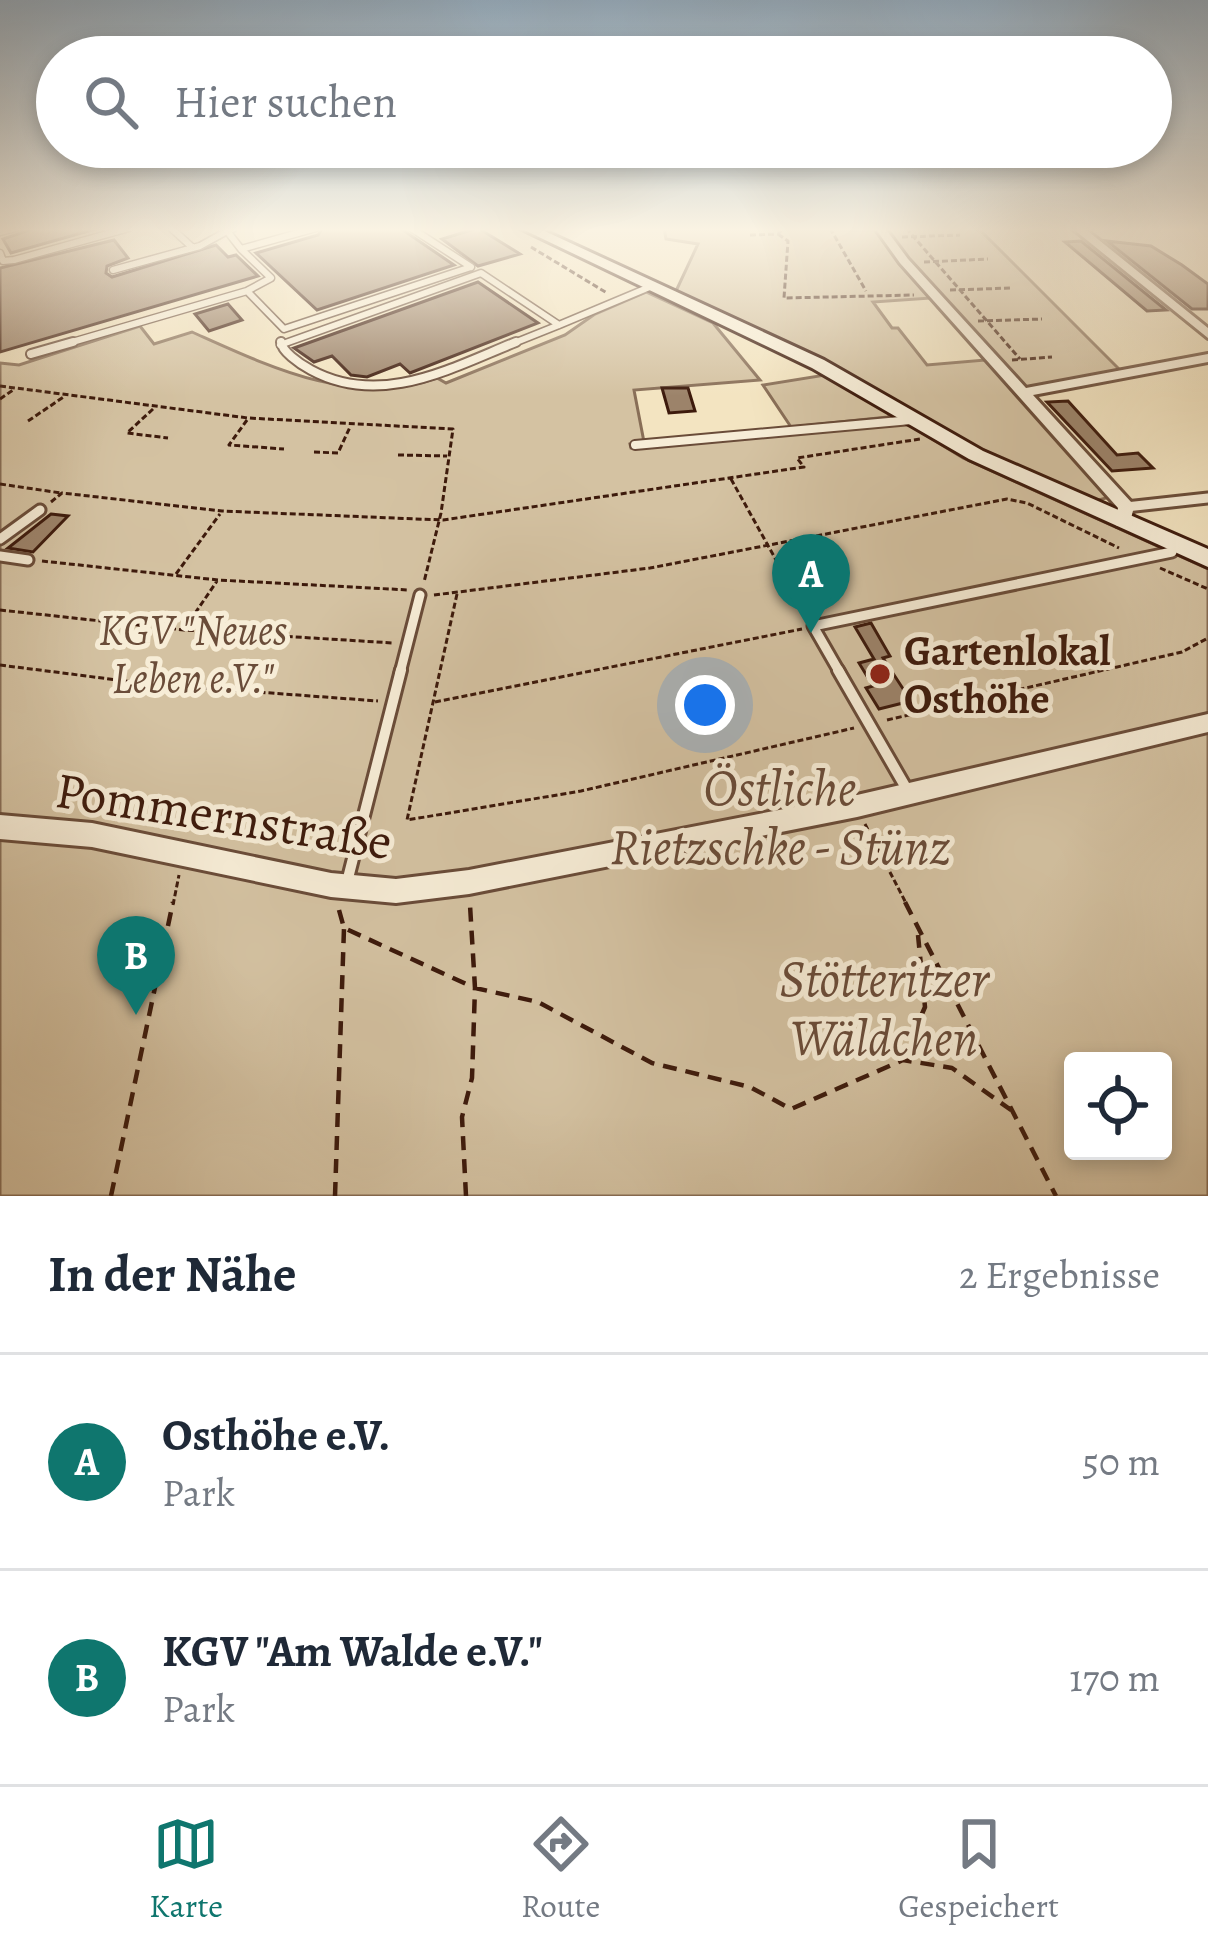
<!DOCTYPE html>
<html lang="de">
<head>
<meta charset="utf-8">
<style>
	:root { --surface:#fff; --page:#f6f6f7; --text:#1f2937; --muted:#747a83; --line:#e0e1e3; --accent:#0f766e }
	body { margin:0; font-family:Alegreya,serif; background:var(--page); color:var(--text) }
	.controls { position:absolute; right:36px; bottom:36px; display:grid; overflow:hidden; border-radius:12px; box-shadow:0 6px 18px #0003 }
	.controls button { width:108px; height:108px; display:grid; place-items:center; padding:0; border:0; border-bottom:3px solid var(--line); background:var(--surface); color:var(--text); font:60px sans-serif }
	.you { position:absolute; left:705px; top:705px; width:42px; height:42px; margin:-30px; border:9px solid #fff; border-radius:50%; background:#1a73e8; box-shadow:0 0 0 18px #1a73e833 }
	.badge { display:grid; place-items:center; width:78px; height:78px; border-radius:50%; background:var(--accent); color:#fff; font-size:39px; font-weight:700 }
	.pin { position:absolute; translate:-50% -99px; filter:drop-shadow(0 3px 6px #0008) }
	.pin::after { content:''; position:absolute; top:63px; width:42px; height:36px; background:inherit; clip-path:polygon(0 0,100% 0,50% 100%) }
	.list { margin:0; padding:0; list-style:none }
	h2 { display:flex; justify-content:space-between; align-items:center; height:156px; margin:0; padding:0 48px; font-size:51px }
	h2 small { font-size:39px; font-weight:400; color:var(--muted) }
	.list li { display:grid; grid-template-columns:78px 1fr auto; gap:36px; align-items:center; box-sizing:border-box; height:216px; padding:0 48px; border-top:3px solid var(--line) }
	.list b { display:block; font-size:45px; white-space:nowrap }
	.list p { margin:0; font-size:39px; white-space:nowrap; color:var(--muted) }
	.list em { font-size:39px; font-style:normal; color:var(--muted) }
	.icon { flex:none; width:66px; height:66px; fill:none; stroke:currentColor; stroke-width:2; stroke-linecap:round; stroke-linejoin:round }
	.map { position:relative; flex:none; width:1208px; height:1196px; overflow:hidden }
	.search { position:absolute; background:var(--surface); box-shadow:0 6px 18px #0003; left:36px; right:36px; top:36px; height:132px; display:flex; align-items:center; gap:30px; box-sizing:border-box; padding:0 42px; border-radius:66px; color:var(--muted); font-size:45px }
	.sheet { height:588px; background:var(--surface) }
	nav { display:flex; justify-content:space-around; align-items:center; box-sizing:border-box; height:168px; border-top:3px solid var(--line); background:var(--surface); font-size:33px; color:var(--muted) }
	nav a { display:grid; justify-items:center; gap:6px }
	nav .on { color:var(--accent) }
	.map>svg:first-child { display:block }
	.green { fill:#d4c2a2; stroke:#886e57; stroke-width:3; fill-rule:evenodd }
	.building { fill:#9c836a; stroke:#3d1a0c; stroke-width:3 }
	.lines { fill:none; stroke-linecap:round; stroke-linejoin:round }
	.lane-far3-casing { stroke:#6a4c39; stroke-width:9 }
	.lane-far2-casing { stroke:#6a4c39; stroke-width:12 }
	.lane-far1-casing { stroke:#6a4c39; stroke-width:15 }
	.lane-casing { stroke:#6a4c39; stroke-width:16 }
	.street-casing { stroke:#6a4c39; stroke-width:6 }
	.secondary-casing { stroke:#3d1a0c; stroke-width:6 }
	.path-far1 { stroke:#3d1a0c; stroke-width:3; stroke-dasharray:6 3; stroke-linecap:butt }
	.path { stroke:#3d1a0c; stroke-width:4.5; stroke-dasharray:14 9; stroke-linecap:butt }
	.lane-far3 { stroke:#f7edd7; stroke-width:6 }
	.lane-far2 { stroke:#f7edd7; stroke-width:8 }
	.lane-far1 { stroke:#f7edd7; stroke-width:9 }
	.lane { stroke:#f7edd7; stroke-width:10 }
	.street { fill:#f7edd7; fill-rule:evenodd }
	.secondary { fill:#f7edd7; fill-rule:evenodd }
	.poi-dot { fill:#8f2418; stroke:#f7edd7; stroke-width:4.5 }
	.labels { text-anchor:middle; stroke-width:10; stroke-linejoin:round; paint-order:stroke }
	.park-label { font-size:42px; font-style:italic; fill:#6a4c39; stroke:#f7edd7 }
	.poi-label { font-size:42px; font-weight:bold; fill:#3d1a0c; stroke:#f7edd7; text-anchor:start }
	.near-park-label { font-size:51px; font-style:italic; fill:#6a4c39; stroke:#f7edd7 }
	.near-street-label { font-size:51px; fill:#3d1a0c; stroke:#f7edd7 }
</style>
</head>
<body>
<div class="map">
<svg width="1208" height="1196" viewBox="0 0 1208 1196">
	<rect width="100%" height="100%" fill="#f3e4c1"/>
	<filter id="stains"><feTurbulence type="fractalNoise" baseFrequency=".00167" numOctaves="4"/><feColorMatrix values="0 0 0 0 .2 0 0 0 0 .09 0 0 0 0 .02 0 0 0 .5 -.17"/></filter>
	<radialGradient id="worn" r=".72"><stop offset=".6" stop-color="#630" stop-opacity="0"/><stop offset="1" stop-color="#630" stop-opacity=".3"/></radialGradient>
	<path class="green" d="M664,228L875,230L931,298L873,302L892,328H898L927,365L985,360L1110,497L1095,501L970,444L823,359L676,291L698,244L666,239Z
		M883,228H978L1120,370L1025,389L907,261Z
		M646,292L713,323L760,380L634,390L644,442L630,444L631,448L906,423L963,458L1208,569V1196H0V363L19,365L140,326L154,344L192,332C268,366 353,408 437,378L446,383L565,335L595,314ZM1073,1061H1163V1151H1073Z
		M825,375L890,414L888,417L791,427L763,385Z"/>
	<path class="building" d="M35,228H99L11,253L3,239Z
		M323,228H400L454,265L317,310L256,253L318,235Z
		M478,228L520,254L478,266L442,239Z
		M114,240L128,258L107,266L106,273L112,277L216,245L228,257L236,255L258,276L0,352V268Z
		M1081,241L1166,310L1147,311L1065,242Z
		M1107,241L1151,246L1182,265L1208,284V309H1192Z
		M478,282L538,323L410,373L400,364L367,377L351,375L332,356L314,362L294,348Z
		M228,304L242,320L209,331L195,314Z
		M662,388H688L695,411L669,413Z
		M1068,401L1117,455L1138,453L1153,468L1112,471L1047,402Z
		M51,514L68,516L33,552L8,548Z
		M871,623L890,656L883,658L911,701L879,709L866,688L873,686L859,663L874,659L855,627Z"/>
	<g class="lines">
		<defs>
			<path id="lane-far3" d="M171,228L193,248
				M234,228L227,231L241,249L316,228
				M411,228L471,267
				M0,232L16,228
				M241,249L271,278L247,291L284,329L471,267
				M0,253L3,261L14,260L129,228
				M113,270L200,246L227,231
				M559,325L652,286
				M62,345L247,291
				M280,345L481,273L559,325
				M509,345L559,325"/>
			<path id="lane-far2" d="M281,342C282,351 298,363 311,370C381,408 451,368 516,342
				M31,354L73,342
				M635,445L911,420"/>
			<path id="lane-far1" d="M1126,507L1208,498
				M0,539L40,510
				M0,556L28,560
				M400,673L420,595
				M840,673L813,626L1172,552"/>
			<path id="lane" d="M838,670L909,793
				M346,886L401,670"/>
			<path id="street" d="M875,228H885L908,259L1026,388L1208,354V362L1033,395L1132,503L1134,507L1129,526H1117L1115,522L1118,508L900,263Z
				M1072,228H1084L1208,328V338Z
				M1208,714V732L857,817L469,894L396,903L331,897L92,847L0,839V815L92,823L331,873L396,879L469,870L857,795Z"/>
			<path id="secondary" d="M520,228H538L824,360L983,451L1208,549V567L969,459L812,368Z"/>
		</defs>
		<use href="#lane-far3" class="lane-far3-casing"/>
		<use href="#lane-far2" class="lane-far2-casing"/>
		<use href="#lane-far1" class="lane-far1-casing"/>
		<use href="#lane" class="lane-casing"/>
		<use href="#street" class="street-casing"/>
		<use href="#secondary" class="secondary-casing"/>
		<path class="path-far1" d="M830,228L866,291
			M906,228L1020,359
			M778,234L788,241L784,298L914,295
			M750,235L778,234L784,228
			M902,237L960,235
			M531,247L607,293
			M924,262L988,259
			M950,290L1012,288
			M978,321L1042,319
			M1012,360L1052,357
			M0,386L248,418L453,429L441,513L424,582
			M0,399L13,390
			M153,409L127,433L168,438
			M247,420L229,445L284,449
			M28,421L65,396
			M314,452L338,453L350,427
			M398,455L447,456
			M731,479L805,612
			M0,484L61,493
			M51,502L62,493L222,511L443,520L804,467L797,458L920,439
			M42,561L218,580L409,590
			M1160,568L1208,589
			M176,574L220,514
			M457,594L407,820L581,791L854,728
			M434,595L650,568L1007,499L1027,503L1119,548
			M0,610L184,630L393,643
			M185,628L217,581
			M0,665L149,684L378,701
			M435,702L802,629
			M887,720L1182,652L1208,638
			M865,824L907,905
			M173,905L179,875"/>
		<path class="path" d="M905,902L1056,1196
			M339,910L344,928L475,988L538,1002L652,1063L750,1087L791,1109L903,1060L952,1068L1011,1110
			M903,1058L925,1007L918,935
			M111,1196L173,902
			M335,1196L344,928
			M466,1196L462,1117L472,1078L475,988L470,905"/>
		<use href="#lane-far3" class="lane-far3"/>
		<use href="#lane-far2" class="lane-far2"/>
		<use href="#lane-far1" class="lane-far1"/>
		<use href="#lane" class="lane"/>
		<use href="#street" class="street"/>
		<use href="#secondary" class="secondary"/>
	</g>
	<linearGradient id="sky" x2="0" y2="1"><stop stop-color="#93acc0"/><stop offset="0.58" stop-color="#faf3e3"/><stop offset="1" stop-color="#faf3e3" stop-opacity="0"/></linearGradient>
	<rect width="1208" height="396" fill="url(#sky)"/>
	<circle class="poi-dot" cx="880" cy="674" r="12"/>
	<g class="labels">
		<g class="park-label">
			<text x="193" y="644">KGV "Neues<tspan x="193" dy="48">Leben e.V."</tspan></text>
		</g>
		<g class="poi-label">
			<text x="904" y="665">Gartenlokal<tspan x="904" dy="48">Osthöhe</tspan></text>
		</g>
		<g class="near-park-label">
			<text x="780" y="805">Östliche<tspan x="780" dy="59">Rietzschke - Stünz</tspan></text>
			<text x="884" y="996">Stötteritzer<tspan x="884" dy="59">Wäldchen</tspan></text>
		</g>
		<g class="near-street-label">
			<text transform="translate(224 815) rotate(9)" y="18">Pommernstraße</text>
		</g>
	</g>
	<rect width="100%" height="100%" filter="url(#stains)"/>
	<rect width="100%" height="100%" fill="url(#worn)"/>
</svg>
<div class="controls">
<button><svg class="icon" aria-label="locate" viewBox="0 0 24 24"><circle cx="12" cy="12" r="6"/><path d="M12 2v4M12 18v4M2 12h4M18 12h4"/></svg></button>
</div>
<div class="you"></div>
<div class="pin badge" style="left:811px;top:633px">A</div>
<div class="pin badge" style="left:136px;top:1015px">B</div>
<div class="search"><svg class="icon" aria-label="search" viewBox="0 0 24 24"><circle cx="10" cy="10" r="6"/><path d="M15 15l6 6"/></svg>Hier suchen</div>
</div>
<section class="sheet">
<h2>In der Nähe<small>2 Ergebnisse</small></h2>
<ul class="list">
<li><span class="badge">A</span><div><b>Osthöhe e.V.</b><p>Park</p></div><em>50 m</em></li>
<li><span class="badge">B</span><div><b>KGV &quot;Am Walde e.V.&quot;</b><p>Park</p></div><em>170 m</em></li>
</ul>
</section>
<nav>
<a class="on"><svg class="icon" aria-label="map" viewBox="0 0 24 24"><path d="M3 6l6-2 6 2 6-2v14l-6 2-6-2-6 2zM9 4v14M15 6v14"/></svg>Karte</a>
<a><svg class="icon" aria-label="directions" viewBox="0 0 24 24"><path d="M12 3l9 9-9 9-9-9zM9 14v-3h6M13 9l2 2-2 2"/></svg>Route</a>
<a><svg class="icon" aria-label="saved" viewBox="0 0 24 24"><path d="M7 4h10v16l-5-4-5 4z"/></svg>Gespeichert</a>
</nav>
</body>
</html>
